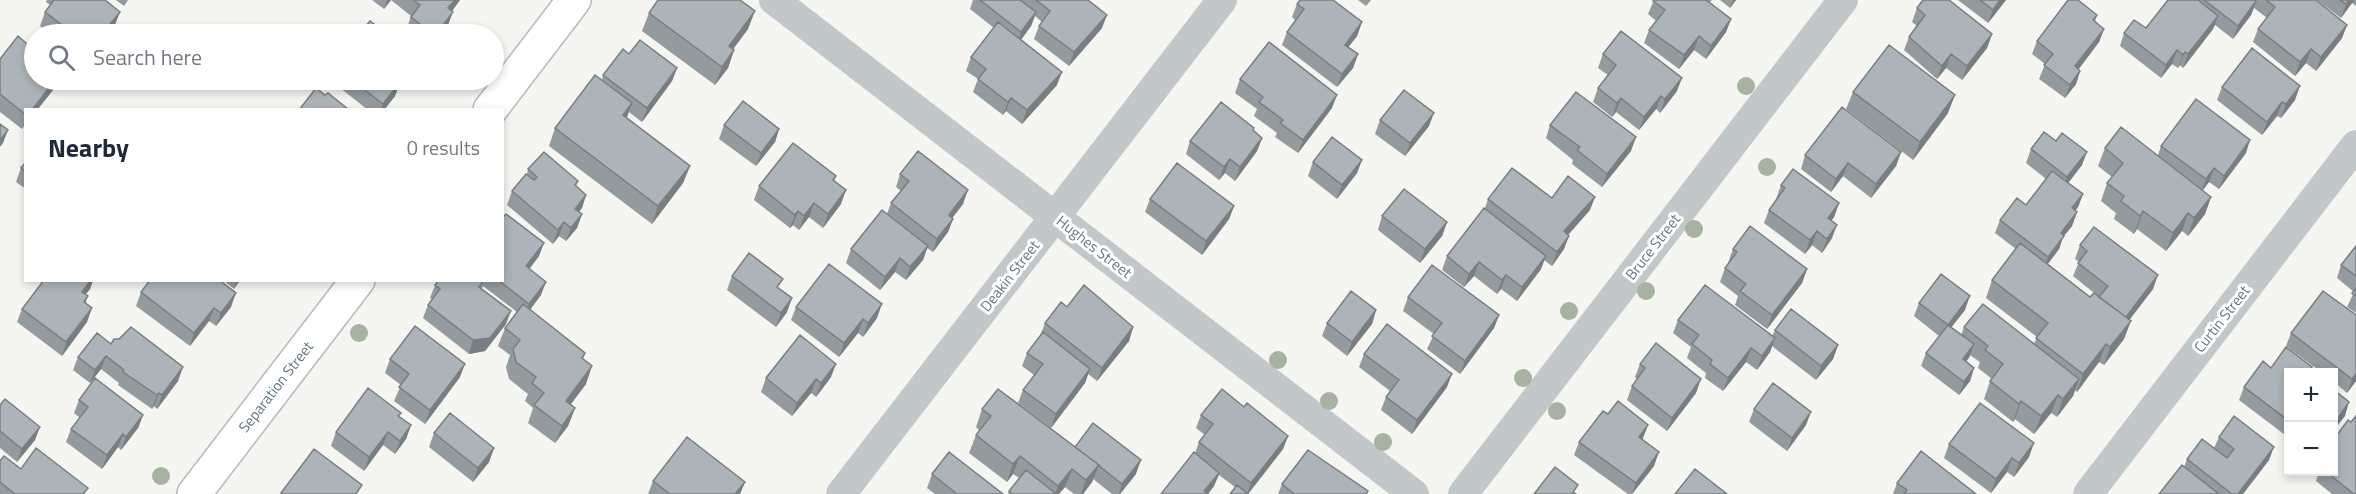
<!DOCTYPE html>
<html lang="en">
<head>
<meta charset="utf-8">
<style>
	:root { --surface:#fff; --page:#f6f6f7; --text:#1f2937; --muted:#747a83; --line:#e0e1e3 }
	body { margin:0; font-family:"Titillium Web",sans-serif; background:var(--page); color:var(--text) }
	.controls { position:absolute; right:18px; bottom:18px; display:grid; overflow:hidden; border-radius:0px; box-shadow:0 3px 9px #0003 }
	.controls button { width:54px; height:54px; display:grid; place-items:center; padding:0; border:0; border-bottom:2px solid var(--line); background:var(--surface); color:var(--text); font:30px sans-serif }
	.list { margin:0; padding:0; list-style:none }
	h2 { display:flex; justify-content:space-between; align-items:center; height:78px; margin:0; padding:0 24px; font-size:26px }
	h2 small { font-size:20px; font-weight:400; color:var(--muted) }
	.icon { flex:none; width:33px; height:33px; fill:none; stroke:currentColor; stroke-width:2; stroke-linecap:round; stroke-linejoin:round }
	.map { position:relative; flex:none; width:2356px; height:494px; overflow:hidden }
	.search { position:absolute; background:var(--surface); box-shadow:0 3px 9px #0003; left:24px; top:24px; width:480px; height:66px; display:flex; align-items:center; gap:15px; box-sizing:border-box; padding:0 21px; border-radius:33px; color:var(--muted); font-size:22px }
	.panel { position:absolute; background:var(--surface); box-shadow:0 3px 9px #0003; left:24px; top:108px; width:480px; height:174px; border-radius:0px }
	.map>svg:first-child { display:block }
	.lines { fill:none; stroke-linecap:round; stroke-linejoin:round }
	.secondary-casing { stroke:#b4babe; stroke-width:36 }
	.street { stroke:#c2c7c9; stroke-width:30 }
	.secondary { stroke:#fff; stroke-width:33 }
	.tree { fill:#a7b2a2 }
	.wall { fill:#949b9f }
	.shaded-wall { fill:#787e82 }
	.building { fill:#acb4b9; stroke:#787e82; stroke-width:1.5 }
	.labels { text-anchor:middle; stroke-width:6; stroke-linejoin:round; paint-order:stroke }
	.street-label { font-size:15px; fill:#637784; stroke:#fff }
</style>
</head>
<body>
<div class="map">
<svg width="2356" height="494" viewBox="0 0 2356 494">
	<rect width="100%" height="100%" fill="#f5f5f1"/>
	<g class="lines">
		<defs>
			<path id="secondary" d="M490,110L574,0
				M194,494L358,280"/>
		</defs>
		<use href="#secondary" class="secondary-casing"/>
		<path class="street" d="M774,0L1414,494
			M841,494L1222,0
			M1463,494L1843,0
			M2088,494L2356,145"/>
		<use href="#secondary" class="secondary"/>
	</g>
	<g class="tree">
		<circle cx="1746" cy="86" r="9"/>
		<circle cx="1767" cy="167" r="9"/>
		<circle cx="1694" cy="229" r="9"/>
		<circle cx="1646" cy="291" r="9"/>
		<circle cx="1569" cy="311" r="9"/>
		<circle cx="359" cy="333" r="9"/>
		<circle cx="1278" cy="360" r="9"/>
		<circle cx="1523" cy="378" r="9"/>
		<circle cx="1329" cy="401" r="9"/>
		<circle cx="1557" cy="411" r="9"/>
		<circle cx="1383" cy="442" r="9"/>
		<circle cx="161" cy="476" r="9"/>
	</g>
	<path class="wall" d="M47,0H105L115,25L108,34H51L40,26L45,12L50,5L46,2Z
		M116,0H128L124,6Z
		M372,0H460L452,11L448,25L441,34H411L406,31L411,16L391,0L384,9Z
		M973,0H1088L1102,28L1069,66L1034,39L1039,26L1042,22L1035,16L1031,26L1021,40L1057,85L1022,124L1006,111L1003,115L973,92L978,79L966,71L971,57L994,28L970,9Z
		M1358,0H1371L1366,6Z
		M1654,0H1712L1709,3L1731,19L1726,32L1706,59L1694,50L1679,69L1644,43L1649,30L1656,21L1648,14Z
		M1720,0H1736L1730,8Z
		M1958,0H2006L1988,23Z
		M2168,0H2316L2347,25L2342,38L2316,71L2306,63L2295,76L2253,42L2258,29L2267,18L2254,8L2251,15L2233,39L2215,25L2213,29L2183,68L2180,65L2178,68L2172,64L2161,78L2120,46L2124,33L2146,28Z
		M2317,0H2356V6L2352,3L2341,18Z
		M1297,4L1362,22L1357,36L1348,47L1358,54L1353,68L1337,87L1282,45L1287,32L1295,20L1292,17Z
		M1917,8L1992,34L1987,48L1962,80L1946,68L1937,79L1904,50L1909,37L1917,26L1912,22Z
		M649,13L748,29L733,49L734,50L728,68L715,85L642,31Z
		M2097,15L2095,22L2104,29L2099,42L2079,69L2080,71L2076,84L2065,98L2039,79L2045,64L2032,54L2037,41Z
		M629,54L677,68L672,81L642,122L629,112L627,118L690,166L683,183L652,224L549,146L555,128L602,80L603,75Z
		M1603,54L1677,91L1660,113L1656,109L1639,130L1616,112L1612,117L1593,102L1598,88L1608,75L1598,68Z
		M0,59L53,90L37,110H26V124L22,129L0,112Z
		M1240,79L1332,108L1298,153L1275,137L1277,133L1254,116L1257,109L1235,93Z
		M330,80H397L400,82L395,96L384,110H368Z
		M2222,87L2295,100L2281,118L2277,116L2262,135L2217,100Z
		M1853,92L1948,113L1913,160L1846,109Z
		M1380,120L1429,126L1405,156L1375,134Z
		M724,125L779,129L775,142L756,166L719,139Z
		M1550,125L1631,151L1602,187L1572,164L1573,160L1546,138Z
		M1262,138L1257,151L1235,181L1225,173L1219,180L1186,154L1190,141Z
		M2161,146L2246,153L2219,189L2209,182L2203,190L2211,197L2205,214L2188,236L2182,231L2166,251L2137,229L2134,234L2114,219L2116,213L2101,201L2107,183L2112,177L2098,166L2105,148L2158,155Z
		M2031,149L2082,165L2068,183L2083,194L2078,207L2075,211L2077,212L2072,226L2063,237L2059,249L2048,264L2090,297H2099L2073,276L2079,262L2075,259L2080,245L2153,289L2129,320L2124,339L2104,365L2099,362L2077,392L2075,390L2073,396L2057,417L2051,413L2034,434L2015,419L2013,422L1984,399L1990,381L1992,379L1978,368L1980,362L1970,355L1966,361L1974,368L1970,381L1959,395L1921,366L1926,353L1939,336L1914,316L1919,303L1965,310L1951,327L1961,335L1964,327L2034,344L2037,337L1986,298L1992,280L2016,249L1995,233L2000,220L2026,205L2046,179L2026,163Z
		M1901,152L1896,166L1871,198L1843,176L1831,192L1801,169L1805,155Z
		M1362,160L1357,173L1337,199L1308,176L1313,162Z
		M26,162V189L16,182L21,168Z
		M528,169L578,181L576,186L586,195L582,208L579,212L582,214L577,228L566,241L559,236L553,244L507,205L512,191L527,174Z
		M900,174L963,204L952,218L953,219L948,232L933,252L927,248L923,260L906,280L895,272L880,290L846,263L851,249L887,214L891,203L901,191L896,187Z
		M836,176L834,181L841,204L823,228L809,217L799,230L793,225L790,228L754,200L759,186Z
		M1781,185L1839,203L1834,217L1831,221L1832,238L1822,253L1812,245L1805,254L1764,223L1769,210L1776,199Z
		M1552,198L1590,210L1568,235L1564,249L1552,266L1544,260L1541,269L1517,301L1501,289L1497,294L1474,276L1464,287L1442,270L1447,256L1485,208L1488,199Z
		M1150,199L1234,206L1229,219L1202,255L1145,212Z
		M1382,216L1447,222L1442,236L1420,263L1378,230Z
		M2356,246V313L2347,307L2354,292L2337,278L2341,265Z
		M1733,249L1807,269L1802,283L1767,329L1735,305L1738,296L1720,282L1725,268L1728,263Z
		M539,256L529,269L541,295L530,309L585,353L583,359L586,384L570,404L575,408L568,426L555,443L528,423L533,408L525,401L528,394L509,379L506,367L510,355L498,346L505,328L517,312L483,286L482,289L506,324L485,351L469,354L423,318L428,305L432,299L430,298L435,285L439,280H502Z
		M732,276L787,312L776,327L727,290Z
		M44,280H93L90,289L86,294L87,322L62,356L17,322L22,309Z
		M223,280H240L234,289Z
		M141,292L231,307L216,326L209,321L190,346L136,306Z
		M1408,297L1499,315L1494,328L1460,374L1427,349L1434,334L1403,311Z
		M796,307L877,318L863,337L858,333L839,357L791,320Z
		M1067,307L1133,327L1129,341L1097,381L1088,374L1085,383L1051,428L1018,403L1023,390L1034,375L1022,366L1027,353L1040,336L1045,323Z
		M1376,310L1372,324L1347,356L1322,336L1327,323Z
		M2356,315V381L2347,393L2334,382V372H2321L2286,346L2291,333Z
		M1678,320L1772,336L1775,330L1838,345L1833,359L1816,380L1772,346L1770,352L1757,370L1746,362L1723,391L1705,378L1706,373L1687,358L1691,347L1673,333Z
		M111,344L178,381L157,409L154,406L152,409L118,385L119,383L101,369L90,383L73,370L78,357Z
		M1364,354L1447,387L1412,434L1381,410L1386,397L1390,391L1359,367Z
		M390,359L460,377L425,424L394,401L401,385L385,373Z
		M1640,364L1696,393L1667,431L1627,400L1632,386L1637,379L1635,377Z
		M2312,367L2310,372H2289V438L2239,400L2244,387L2271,368Z
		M831,377L816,397L811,393L792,416L761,392L766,378Z
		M79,400L143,415L138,428L121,450L118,447L102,469L66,442L71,429L80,418L74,413Z
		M0,405L35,440L17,462L0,448Z
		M1244,407L1288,436L1283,449L1248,494L1235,487L1219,475L1214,486L1208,494L1195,453L1199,442L1205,435L1196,428L1201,415Z
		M982,409L1075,447L1136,474L1120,494H1112L1093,479L1092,482L1083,494H1074L1065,487L1059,494H1008L1009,491L1019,478L1013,474L1007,482L969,453L976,435L979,430L976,427Z
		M1754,409L1806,425L1787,451L1749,422Z
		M401,413L399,416L411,425L406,439L395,454L383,445L364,471L331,446L336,432Z
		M1608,414L1648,425L1642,439L1654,466L1632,494H1628L1574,455L1579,442Z
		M434,433L494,448L489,462L473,482L429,447Z
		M2219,437L2269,460L2243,494H2159L2184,467L2187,459L2214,448Z
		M2334,439L2356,494H2332L2316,481L2319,471H2334Z
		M1949,444L2029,457L2014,477L2007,472L1991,493L1944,458Z
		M0,461L21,469L86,494H0Z
		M932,474L1003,494H935L927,488Z
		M653,481L745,482L740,494H648Z
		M1897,483L1976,494H1893Z
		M1282,484L1368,491L1367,494H1278Z"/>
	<path class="shaded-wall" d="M387,0H391L384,9Z
		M455,0H460L444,22L448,8Z
		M1733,0H1736L1730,8Z
		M2000,0H2006L1988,23L1993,10Z
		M2349,0H2354L2352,3L2341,18L2346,4Z
		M2256,1L2251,15L2233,39L2238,26Z
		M755,11L748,29L722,64L729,46Z
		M120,12L115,25L108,34H104L106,29Z
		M453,12L448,25L441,34H438L440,29Z
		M1036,12L1031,26L1017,45L1021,32Z
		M1107,15L1102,28L1069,66L1074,52Z
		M2218,16L2213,29L2183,68L2188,54Z
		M1731,19L1726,32L1706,59L1711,46Z
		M1362,22L1357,36L1340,58L1345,45Z
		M100,25L97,34H94Z
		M2347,25L2342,38L2316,71L2321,57Z
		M437,26L434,34H431V33Z
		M2104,29L2099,42L2070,80L2075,66Z
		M1992,34L1987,48L1962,80L1967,66Z
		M1699,36L1694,50L1679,69L1684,55Z
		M2311,49L2306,63L2295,76L2300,62Z
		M734,50L728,68L715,85L722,67Z
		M2177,50L2172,64L2161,78L2166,65Z
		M2185,52L2180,65L2178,68L2183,55Z
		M1358,54L1353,68L1337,87L1342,74Z
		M1951,54L1946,68L1937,79L1942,66Z
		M677,68L672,81L642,122L647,108Z
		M2080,71L2076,84L2065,98L2070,85Z
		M1062,72L1057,85L1022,124L1027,110Z
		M1682,78L1677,91L1660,113L1665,99Z
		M55,80H57L53,90L37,110H32Z
		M400,82L395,96L384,110H381L383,104Z
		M2300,86L2295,100L2281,118L2286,104Z
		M1337,95L1332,108L1298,153L1303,140Z
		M1955,95L1948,113L1913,160L1920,142Z
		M1661,96L1656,109L1639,130L1644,117Z
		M1011,98L1006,111L1003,115L1008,102Z
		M1621,98L1616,112L1612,117L1617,103Z
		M2282,102L2277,116L2262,135L2267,122Z
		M632,103L625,121L623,115Z
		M1434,113L1429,126L1405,156L1410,143Z
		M779,129L775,142L756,166L761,153Z
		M8,130L3,143L0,147V140Z
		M1636,137L1631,151L1602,187L1607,174Z
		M1262,138L1257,151L1235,181L1240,167Z
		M2250,140L2246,153L2219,189L2224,176Z
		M1901,152L1896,166L1871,198L1876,184Z
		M2087,152L2082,165L2062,191L2067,177Z
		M1230,159L1225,173L1219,180L1224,167Z
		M1362,160L1357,173L1337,199L1342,185Z
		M1848,163L1843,176L1831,192L1836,179Z
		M690,166L683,183L652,224L658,206Z
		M2214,168L2209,182L2201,192L2206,179Z
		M846,190L841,204L823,228L828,214Z
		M968,190L963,204L944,229L949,215Z
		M2083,194L2078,207L2067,222L2072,208Z
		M586,195L582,208L570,222L575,209Z
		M1595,197L1590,210L1559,245L1564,231Z
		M2211,197L2205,214L2188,236L2194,218Z
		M814,203L809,217L799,230L804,216Z
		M1839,203L1834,217L1823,232L1828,218Z
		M1234,206L1229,219L1202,255L1206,241Z
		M798,211L793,225L790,228L795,215Z
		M2143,211L2137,229L2134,234L2140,216Z
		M2077,212L2072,226L2063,237L2059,249L2043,270L2048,257L2061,233Z
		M2188,213L2182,231L2166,251L2173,233Z
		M582,214L577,228L566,241L571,228Z
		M953,219L948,232L933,252L937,239Z
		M564,222L559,236L553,244L558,230Z
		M1447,222L1442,236L1420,263L1425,249Z
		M1837,225L1832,238L1822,253L1827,239Z
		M1817,231L1812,245L1805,254L1810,240Z
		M1569,236L1564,249L1552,266L1557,252Z
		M544,243L539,256L521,280L526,266Z
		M928,246L923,260L906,280L910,267Z
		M1546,256L1541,269L1517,301L1522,287Z
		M900,258L895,272L880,290L885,277Z
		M1479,262L1474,276L1464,287L1469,274Z
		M1807,269L1802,283L1767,329L1772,315Z
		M1506,275L1501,289L1497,294L1502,280Z
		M2158,275L2153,289L2121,331L2126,318Z
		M91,280H93L90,289L77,305L82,292Z
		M237,280H240L234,289Z
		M546,282L541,295L524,318L529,304Z
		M236,293L231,307L216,326L221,313Z
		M1970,296L1965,310L1943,338L1948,325Z
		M792,298L787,312L776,327L781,313Z
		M882,304L877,318L863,337L868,323Z
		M92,308L87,322L62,356L66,342Z
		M214,308L209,321L190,346L194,333Z
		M1376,310L1372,324L1347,356L1352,342Z
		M511,311L506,324L485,351L469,354L473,340Z
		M1499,315L1494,328L1460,374L1465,361Z
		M863,319L858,333L839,357L844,343Z
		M2131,321L2124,339L2104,365L2110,347Z
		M1133,327L1129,341L1097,381L1102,368Z
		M1775,338L1770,352L1757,370L1762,356Z
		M1974,344L1969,358L1958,372L1963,359Z
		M2106,344L2099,362L2077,392L2083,374Z
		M1838,345L1833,359L1816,380L1821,366Z
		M1751,348L1746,362L1723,391L1728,378Z
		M106,356L101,369L90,383L95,370Z
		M465,364L460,377L425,424L430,410Z
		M836,364L831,377L816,397L821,383Z
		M592,366L586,384L560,419L566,401Z
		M183,367L178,381L157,409L162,395Z
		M1974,368L1970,381L1959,395L1964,382Z
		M1090,369L1085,383L1051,428L1056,414Z
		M1452,374L1447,387L1412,434L1417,420Z
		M2356,374V381L2347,393L2352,379Z
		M816,379L811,393L792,416L797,403Z
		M1701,379L1696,393L1667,431L1672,418Z
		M2079,379L2073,396L2057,417L2063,399Z
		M159,393L154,406L152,409L157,395Z
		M2058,395L2051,413L2034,434L2041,416Z
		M2021,401L2015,419L2013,422L2019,404Z
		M2349,402L2345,416L2334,430V424Z
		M575,408L568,426L555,443L562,426Z
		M1811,412L1806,425L1787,451L1792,438Z
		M143,415L138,428L121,450L126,437Z
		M411,425L406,439L395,454L400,441Z
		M1648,425L1643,438L1634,450L1639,437Z
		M40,427L35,440L17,462L22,449Z
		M388,432L383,445L364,471L369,457Z
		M123,434L118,447L102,469L107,455Z
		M1288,436L1283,449L1248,494H1247L1251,483Z
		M2034,443L2029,457L2014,477L2019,463Z
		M2274,447L2269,460L2243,494H2238Z
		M494,448L489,462L473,482L478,468Z
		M1659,452L1654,466L1632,494L1636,483Z
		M1020,456L1013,474L1007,482L1013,464Z
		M2012,458L2007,472L1991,493L1996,479Z
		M1141,460L1136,474L1120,494H1119L1122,484Z
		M1099,465L1092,482L1083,494H1081L1086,480Z
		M1072,469L1065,487L1059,494H1055L1058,486Z
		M1219,473L1214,486L1208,494L1204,491Z
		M745,482L740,494H735Z"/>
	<path class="building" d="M54,0H105L120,12L106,29L100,25L94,34H74L45,12Z
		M413,0H455L448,8L453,12L440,29L437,26L431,33L411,17L420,5Z
		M658,0H740L755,11L729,46L734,50L722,67L649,13Z
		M980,0H1020L1036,12L1021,32Z
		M1036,0H1088L1107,15L1074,52L1039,26L1050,11Z
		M1300,0H1333L1362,22L1345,45L1358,54L1342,74L1287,32L1304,9L1297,4Z
		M1654,0H1706L1731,19L1711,46L1699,36L1684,55L1649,30L1665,10L1653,1Z
		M1923,0H1949L1992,34L1967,66L1951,54L1942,66L1909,37L1925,15L1917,8Z
		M1980,0H2000L1993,10Z
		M2068,0H2078L2097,15L2093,20L2104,29L2075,66L2080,71L2070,85L2044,65L2053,54L2037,41Z
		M2168,0H2198L2218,16L2188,54L2185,52L2183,55L2177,50L2166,65L2124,33L2134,20L2146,28Z
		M2204,0H2255L2256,1L2238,26Z
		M2266,0H2316L2347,25L2321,57L2311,49L2300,62L2258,29L2275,7Z
		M2340,0H2349L2346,4Z
		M370,21L388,34H359Z
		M998,22L1062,72L1027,110L1011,98L1008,102L978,79L986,69L971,57Z
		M1621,31L1682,78L1665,99L1661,96L1644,117L1621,98L1617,103L1598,88L1616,65L1603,54Z
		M18,36L34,50V80H55L32,110H26V115L0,94V59Z
		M640,40L677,68L647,108L603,75L623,49L629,54Z
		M1269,42L1337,95L1303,140L1280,123L1283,120L1259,102L1263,97L1240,79Z
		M1889,45L1955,95L1920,142L1853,92Z
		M2252,48L2300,86L2286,104L2282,102L2267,122L2222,87Z
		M595,75L632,103L623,115L690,166L658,206L555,128Z
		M352,80H396L400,82L383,104Z
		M316,88L325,95L328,93L349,110H299Z
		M1404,90L1434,113L1410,143L1380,120Z
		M1576,92L1636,137L1607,174L1577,150L1580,147L1550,125Z
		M2196,99L2250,140L2224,176L2214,168L2206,179L2161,146Z
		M743,101L779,129L761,153L724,125Z
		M1221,102L1254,128L1253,130L1262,138L1240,167L1230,159L1224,167L1190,141Z
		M1842,107L1901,152L1876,184L1848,163L1836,179L1805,155Z
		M0,124L8,130L0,140Z
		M2121,127L2211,197L2194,218L2188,213L2173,233L2143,211L2140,216L2121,201L2124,196L2107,183L2123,163L2105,148Z
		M2044,132L2056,141L2062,133L2087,152L2067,177L2031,149Z
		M1332,137L1362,160L1342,185L1313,162Z
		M793,143L836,176L833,180L846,190L828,214L814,203L804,216L798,211L795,215L759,186Z
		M918,151L968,190L949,215L953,219L937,239L891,203L909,181L900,174Z
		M544,152L578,181L575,185L586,195L575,209L582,214L571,228L564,222L558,230L512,191L526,174L534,180L537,177L528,169Z
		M26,162V172L21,168Z
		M1177,163L1234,206L1206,241L1150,199Z
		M1512,168L1552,198L1568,176L1595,197L1564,231L1569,236L1557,252L1488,199Z
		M1793,169L1839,203L1828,218L1837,225L1827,239L1817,231L1810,240L1769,210L1785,188L1781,185Z
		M2052,171L2083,194L2072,208L2077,212L2061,233L2064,236L2048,257L2000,220L2017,198L2026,205Z
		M1404,189L1447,222L1425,249L1382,216Z
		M1484,208L1546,256L1522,287L1506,275L1502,280L1479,262L1469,274L1447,256Z
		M882,210L928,246L910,267L900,258L885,277L851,249Z
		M506,214L544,243L526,266L546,282L529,304L498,280H502V218Z
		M1750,226L1807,269L1772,315L1740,291L1746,284L1725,268L1737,252L1733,249Z
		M2094,227L2158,275L2126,317L2099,297L2108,286L2078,263L2087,251L2080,245Z
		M2020,243L2090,297L2094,293L2131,321L2110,347L2106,344L2083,374L2036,338L2048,323L1992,280Z
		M2356,246V276L2341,265Z
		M749,253L783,279L777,287L792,298L781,313L732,276Z
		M829,264L882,304L868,323L863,319L844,343L796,307Z
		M1432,265L1499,315L1465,361L1432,336L1442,323L1408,297Z
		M1941,274L1970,296L1948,325L1974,344L1963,359L1974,368L1964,382L1926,353L1948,325L1919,303Z
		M44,280H91L82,292L88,296L84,302L92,308L66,342L22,309Z
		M150,280H219L236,293L221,313L214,308L194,333L141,292Z
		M439,280H484L479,287L511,311L490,338L473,340L428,305L440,289L435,285Z
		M1084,285L1133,327L1102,368L1045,323L1061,302L1067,307Z
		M1705,285L1775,338L1762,356L1751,348L1728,378L1710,364L1712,360L1692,344L1699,335L1678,320Z
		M2356,288V296L2352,293Z
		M1351,291L1376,310L1352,342L1327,323Z
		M2323,291L2356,315V374L2352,379L2291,333Z
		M523,304L585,353L582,358L592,366L566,401L575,408L562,426L534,405L544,393L532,383L536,377L516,362L513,349L520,340L505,328Z
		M1983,304L2079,379L2063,399L2058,395L2041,416L2021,401L2019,404L1990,381L2003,364L1985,350L1988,346L1964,327Z
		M1791,309L1838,345L1821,366L1775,330Z
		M1387,324L1452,374L1417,420L1386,397L1399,380L1364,354Z
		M415,326L465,364L430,410L399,387L409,374L390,359Z
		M131,327L183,367L162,395L159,393L157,395L123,372L124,370L106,356L95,370L78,357L97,333L111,344L114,339H119Z
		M1043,332L1090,369L1056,414L1023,390L1043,364L1027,353Z
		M800,335L836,364L821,383L816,379L797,403L766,378Z
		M1656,343L1701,379L1672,418L1632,386L1645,368L1640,364Z
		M2286,347L2312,367L2309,372H2310H2289V421L2244,387L2263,361L2271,368Z
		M95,378L143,415L126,437L123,434L107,455L71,429L88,407L79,400Z
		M1773,383L1811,412L1792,438L1754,409Z
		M368,388L401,413L398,416L411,425L400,441L388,432L369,457L336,432Z
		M998,389L1099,465L1086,480L1072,469L1058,486L1020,456L1013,464L976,435L991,416L982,409Z
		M1222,389L1244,407L1247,403L1288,436L1251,483L1199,442L1213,424L1201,415Z
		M2334,390L2349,402L2334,424Z
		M5,399L40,427L22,449L0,431V405Z
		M1618,401L1648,425L1639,437L1659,452L1636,483L1579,442L1603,411L1608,414Z
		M1980,403L2034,443L2019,463L2012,458L1996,479L1949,444Z
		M450,413L494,448L478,468L434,433Z
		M2234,416L2274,447L2238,494H2232L2187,459L2202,439L2227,458L2234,449L2219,437Z
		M2356,416V494H2354L2325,471H2334V451L2335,449L2334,448V439L2348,420L2351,422Z
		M1093,423L1141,460L1122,484L1098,465H1099L1075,447Z
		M687,437L745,482L735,494H670L653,481Z
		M36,448L88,488L83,494H15L0,482V461L4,456L21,469Z
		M314,449L362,485L356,494H282L281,493Z
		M1308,450L1368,491L1366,494H1294L1282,484Z
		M1921,451L1976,494H1904L1907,490L1897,483Z
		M949,452L1003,494H957L932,474Z
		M1194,452L1219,473L1204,491L1208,494H1161Z
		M2182,465L2219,494H2159Z
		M1555,467L1578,485L1573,492L1576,494H1534Z
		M1695,469L1727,494H1675Z
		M1026,470L1055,493L1054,494H1013L1009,491Z
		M1237,485L1248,494H1230Z"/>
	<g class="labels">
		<g class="street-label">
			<text transform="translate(1094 247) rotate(38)" y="5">Hughes Street</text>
			<text transform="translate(1653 247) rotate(-52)" y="5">Bruce Street</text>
			<text transform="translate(1010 276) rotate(-52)" y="5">Deakin Street</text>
			<text transform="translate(2222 319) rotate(-52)" y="5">Curtin Street</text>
			<text transform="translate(276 387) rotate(-52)" y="5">Separation Street</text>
		</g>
	</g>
</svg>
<div class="controls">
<button>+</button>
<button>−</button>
</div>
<div class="search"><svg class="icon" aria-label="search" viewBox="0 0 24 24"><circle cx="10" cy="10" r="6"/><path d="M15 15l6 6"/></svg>Search here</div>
<section class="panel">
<h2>Nearby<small>0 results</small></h2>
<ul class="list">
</ul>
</section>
</div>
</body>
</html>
